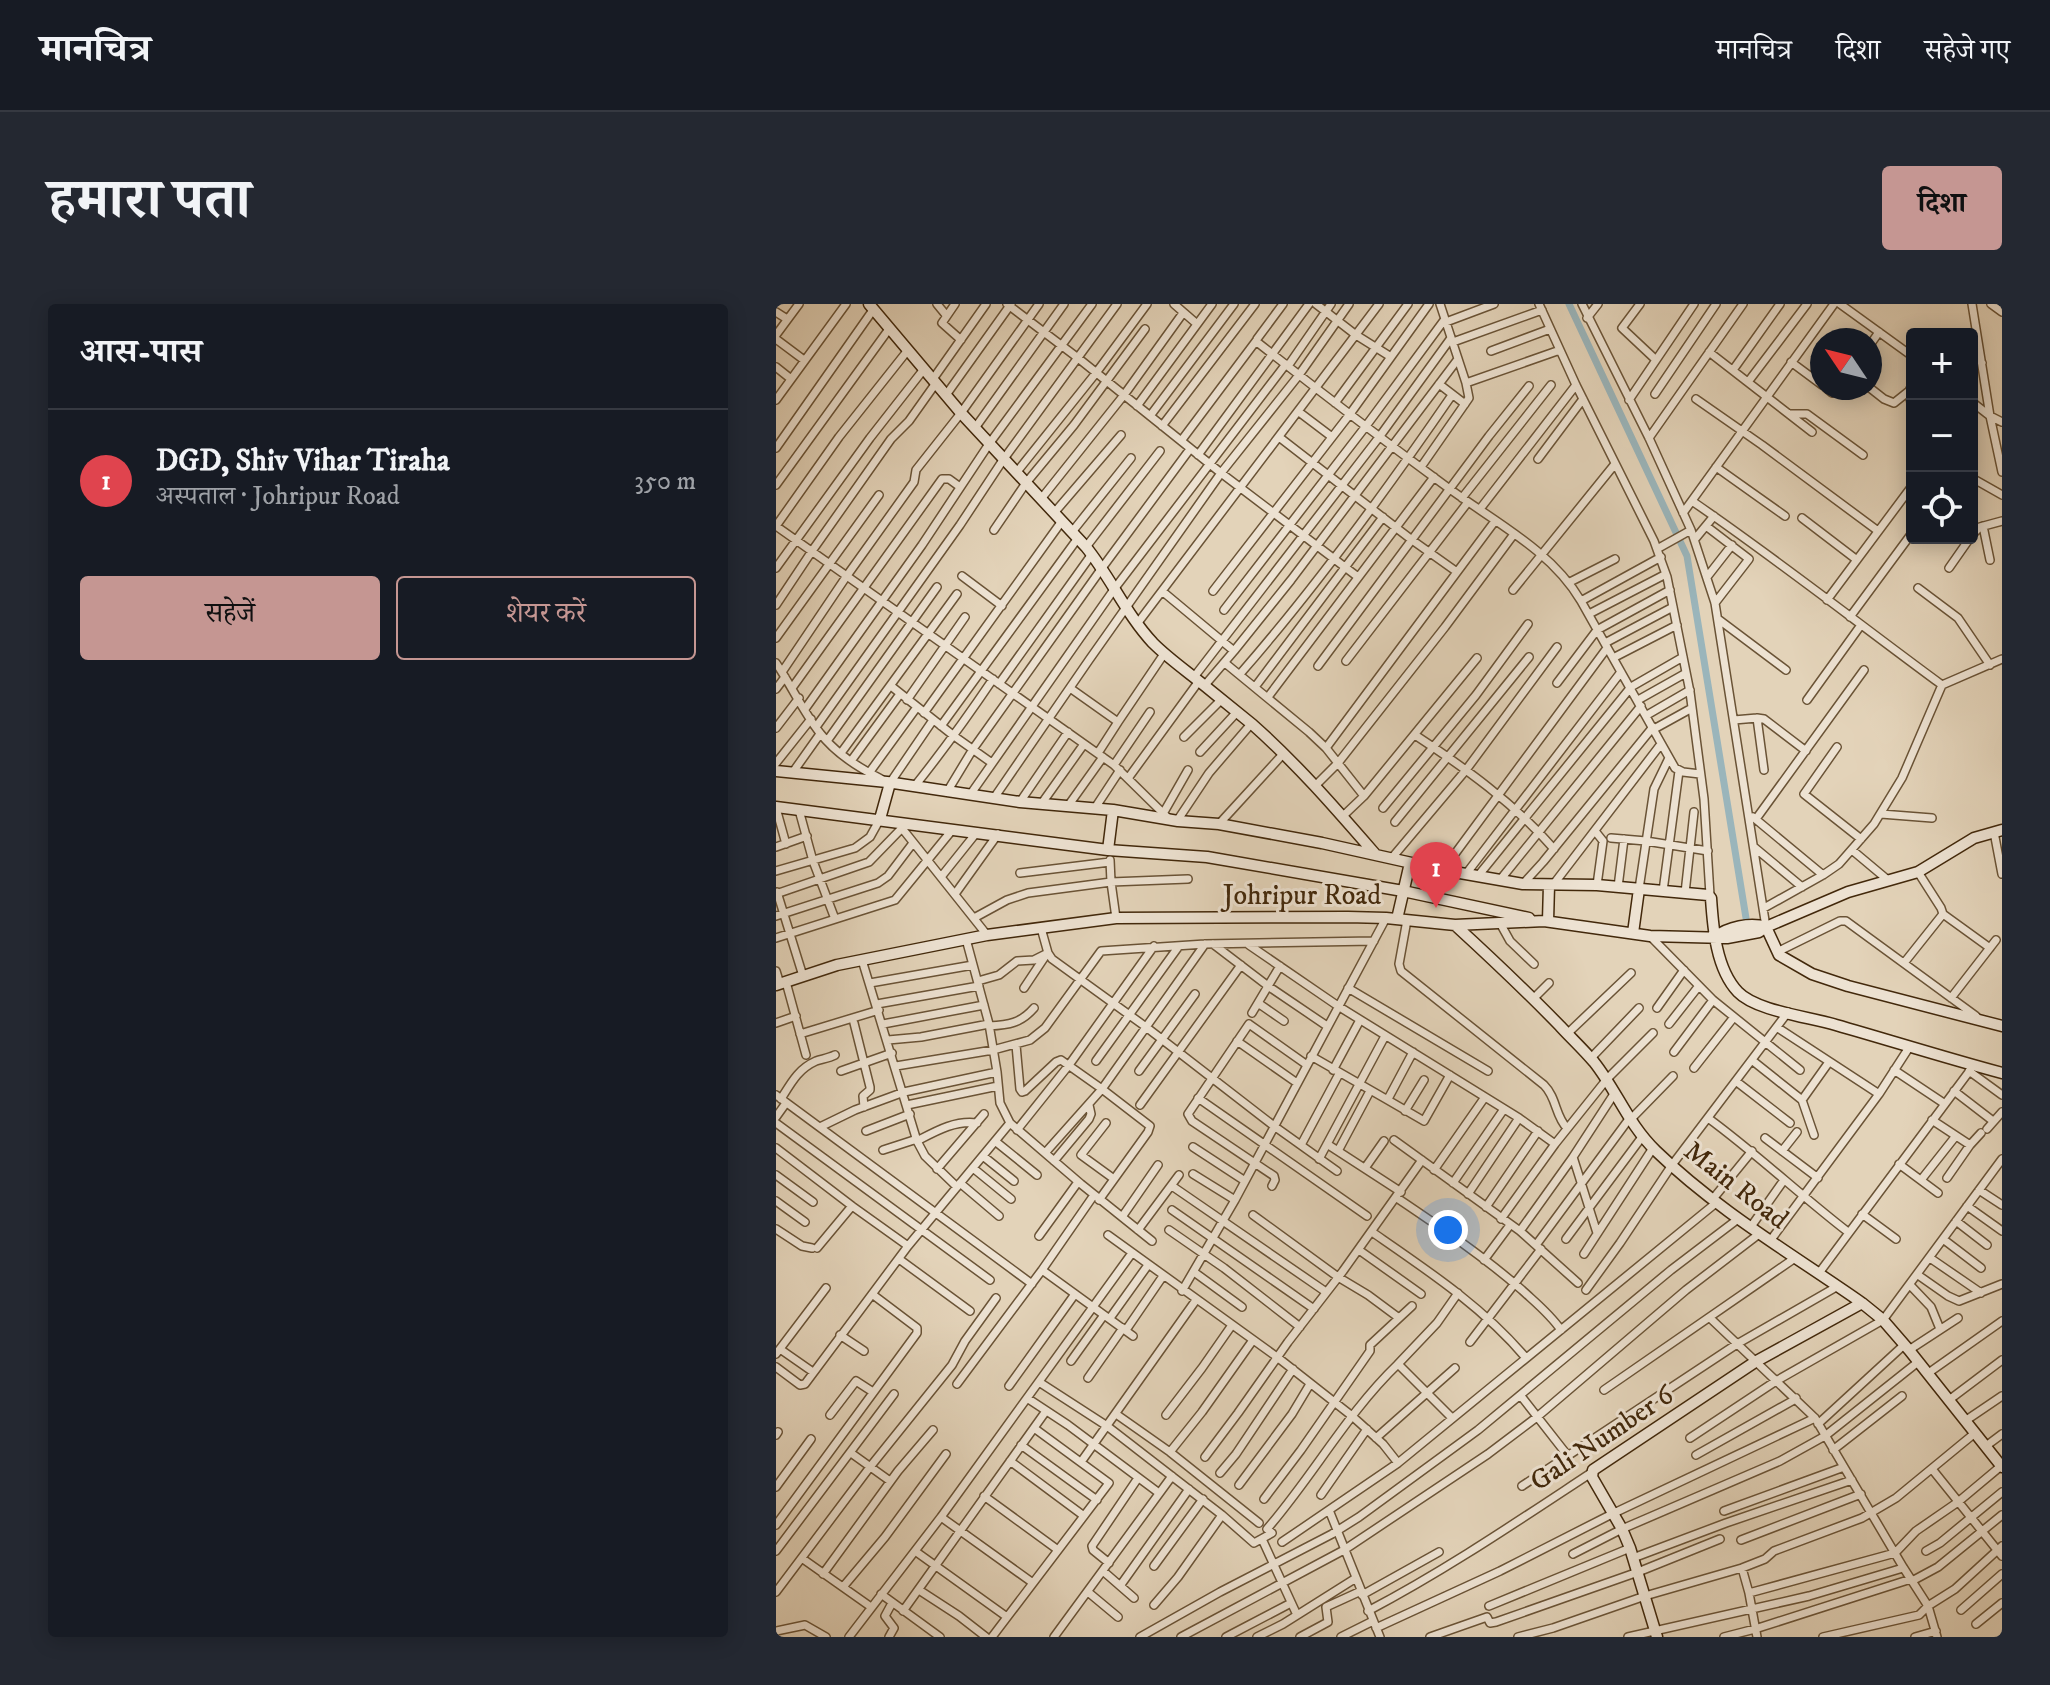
<!DOCTYPE html>
<html lang="hi">
<head>
<meta charset="utf-8">
<style>
	:root { --surface:#171b24; --page:#242831; --text:#f1f3f6; --muted:#9ea1a6; --line:#363941; --accent:#c59692 }
	body { margin:0; font-family:"IM FELL DW Pica","Noto Serif Devanagari",serif; background:var(--page); color:var(--text) }
	.controls { position:absolute; right:24px; top:24px; display:grid; overflow:hidden; border-radius:8px; box-shadow:0 4px 20px #0003 }
	.controls button { width:72px; height:72px; display:grid; place-items:center; padding:0; border:0; border-bottom:2px solid var(--line); background:var(--surface); color:var(--text); font:40px sans-serif }
	.compass { position:absolute; left:1034px; top:24px; width:72px; height:72px; border-radius:50%; background:var(--surface); box-shadow:0 4px 20px #0003; rotate:305deg }
	.you { position:absolute; left:672px; top:926px; width:28px; height:28px; margin:-20px; border:6px solid #fff; border-radius:50%; background:#1a73e8; box-shadow:0 0 0 12px #1a73e833 }
	.badge { display:grid; place-items:center; width:52px; height:52px; border-radius:50%; background:var(--accent); color:#fff; font-size:26px; font-weight:700 }
	.pin { position:absolute; translate:-50% -66px; filter:drop-shadow(0 2px 4px #0008) }
	.pin::after { content:''; position:absolute; top:42px; width:28px; height:24px; background:inherit; clip-path:polygon(0 0,100% 0,50% 100%) }
	.list { margin:0; padding:0; list-style:none }
	h2 { display:flex; justify-content:space-between; align-items:center; height:104px; margin:0; padding:0 32px; font-size:34px }
	h2 small { font-size:26px; font-weight:400; color:var(--muted) }
	.list li { display:grid; grid-template-columns:52px 1fr auto; gap:24px; align-items:center; box-sizing:border-box; height:144px; padding:0 32px; border-top:2px solid var(--line) }
	.list b { display:block; font-size:30px; white-space:nowrap }
	.list p { margin:0; font-size:26px; white-space:nowrap; color:var(--muted) }
	.list em { font-size:26px; font-style:normal; color:var(--muted) }
	.actions { display:flex; gap:16px; padding:24px 32px }
	.actions a { flex:1; padding:18px 0; border:2px solid var(--accent); border-radius:8px; text-align:center; font-size:28px; color:var(--accent) }
	.actions .main { background:var(--accent); color:#111 }
	.icon { flex:none; width:44px; height:44px; fill:none; stroke:currentColor; stroke-width:2; stroke-linecap:round; stroke-linejoin:round }
	.map { position:relative; flex:none; width:1226px; height:1333px; overflow:hidden; border-radius:8px }
	header { display:flex; align-items:center; gap:48px; box-sizing:border-box; height:112px; padding:0 40px; background:var(--surface); border-bottom:2px solid var(--line) }
	header strong { font-size:38px }
	nav { display:flex; gap:44px; margin-inline-start:auto; font-size:28px }
	.intro { display:flex; align-items:center; justify-content:space-between; box-sizing:border-box; height:192px; padding:0 48px }
	h1 { margin:0; font-size:56px }
	.button { padding:20px 36px; border-radius:8px; background:var(--accent); color:#111; font-size:28px; font-weight:700 }
	main { display:flex; gap:48px; padding:0 48px }
	aside { flex:1; background:var(--surface); border-radius:8px; box-shadow:0 4px 20px #0003 }
	.map>svg:first-child { display:block }
	.lines { fill:none; stroke-linecap:round; stroke-linejoin:round }
	.canal { stroke:#9ab5bb; stroke-width:7 }
	.street-casing { stroke:#6a5336; stroke-width:10 }
	.secondary-casing { stroke:#42280b; stroke-width:13 }
	.street { stroke:#ede2d2; stroke-width:7 }
	.secondary { stroke:#ede2d2; stroke-width:10 }
	.labels { text-anchor:middle; stroke-width:6; stroke-linejoin:round; paint-order:stroke }
	.street-label { font-size:28px; fill:#42280b; stroke:#ede2d2 }
</style>
</head>
<body>
<header>
<strong>मानचित्र</strong>
<nav><a>मानचित्र</a><a>दिशा</a><a>सहेजे गए</a></nav>
</header>
<div class="intro"><h1>हमारा पता</h1><a class="button">दिशा</a></div>
<main>
<aside>
<h2>आस-पास<small></small></h2>
<ul class="list">
<li><span class="badge" style="background:#e0444e">1</span><div><b>DGD, Shiv Vihar Tiraha</b><p>अस्पताल · Johripur Road</p></div><em>350 m</em></li>
</ul>
<div class="actions"><a class="main">सहेजें</a><a>शेयर करें</a></div>
</aside>
<div class="map">
<svg width="1226" height="1333" viewBox="0 0 1226 1333">
	<rect width="100%" height="100%" fill="#e3d3b9"/>
	<filter id="stains"><feTurbulence type="fractalNoise" baseFrequency=".0025" numOctaves="4"/><feColorMatrix values="0 0 0 0 .2 0 0 0 0 .09 0 0 0 0 .02 0 0 0 .5 -.17"/></filter>
	<radialGradient id="worn" r=".72"><stop offset=".6" stop-color="#630" stop-opacity="0"/><stop offset="1" stop-color="#630" stop-opacity=".3"/></radialGradient>
	<g class="lines">
		<path class="canal" d="M793,0L911,252L970,614"/>
		<defs>
			<path id="street" d="M161,0L170,11
				M179,0L166,19L185,36
				M231,0L302,54L445,169L582,273
				M398,0L421,20
				M507,0L481,35V38C543,87 607,136 671,183C717,217 775,246 805,297L899,464L907,468L924,470
				M540,0L580,31L615,53
				M763,0L800,81L878,237L891,273L914,388L928,495L934,591
				M806,0L873,134L915,226L939,299L990,623
				M864,0L846,24L879,55
				M1064,0L1136,52
				M1196,0L1214,112L1226,168
				M1215,0L1226,8
				M0,8L11,15
				M811,14L822,0
				M670,18L718,0
				M0,31L23,0
				M0,35L28,56
				M677,38L766,6
				M1094,41L1103,28
				M715,47L774,25
				M933,48L1036,128
				M1196,51L1206,59
				M1015,58L1046,81
				M512,62L555,0
				M0,63L15,75
				M957,66L1004,0
				M157,75L210,0
				M972,78L1031,0
				M690,79L784,46
				M663,80L689,100
				M1136,81L1133,87L1136,105
				M1050,84L1056,89
				M1094,84L1108,95L1118,99L1133,87
				M879,90L940,0
				M170,91L235,0
				M920,95L986,141L1102,227
				M0,96L70,0
				M853,96L918,0
				M1196,98L1214,112L1226,118
				M559,99L632,0
				M361,102L436,0
				M523,108L556,133
				M1014,110H1031L1087,151
				M374,112L458,0
				M386,122L479,0
				M199,124L288,0
				M503,133L636,236L681,268
				M873,134L967,0
				M405,137L480,37
				M0,144L97,6
				M422,151L533,0
				M762,155L807,95
				M645,163L693,94L690,79L664,0
				M940,163L1009,212
				M240,169L320,69L371,0
				M1196,174L1226,191
				M0,181L113,25
				M686,194L775,81
				M265,195L348,91L407,9
				M916,197C1002,256 1083,320 1166,381
				M704,205L800,81
				M278,209L345,131
				M907,209L1058,0
				M1026,214L1081,256
				M0,222L338,461L394,516
				M0,222L63,133L132,46
				M930,222L973,255L939,299
				M1207,222L1214,256
				M218,226L250,179L298,121L369,25
				M296,228L355,154
				M1196,231L1204,223L1226,217
				M919,235L938,212
				M310,243L384,147
				M881,245L915,226
				M0,264L94,134L148,65
				M1173,264L1194,234
				M186,272L226,302
				M931,273L956,241
				M794,278L839,255
				M1142,284L1182,314L1214,361
				M737,286L839,160
				M386,287L458,347
				M437,287L574,110L653,0
				M1051,296L1136,182
				M805,297L885,253
				M0,301L36,247L115,135L133,117L160,79
				M448,306L590,122L669,15
				M813,310L890,270
				M1074,313L1136,229
				M942,315L1010,366
				M361,320L603,0
				M0,334L103,191
				M829,339L897,303
				M837,354L901,321
				M570,357L692,198
				M0,359C15,381 28,409 44,429C59,449 83,464 105,475
				M449,359L533,428L550,444L588,492
				M542,362L713,132L753,82
				M6,368L70,273L138,178L140,166L185,109L263,0
				M464,370C541,282 610,187 676,91
				M418,373L604,132L675,34
				M781,379L821,326L894,286
				M223,380L316,250
				M429,381L458,347L515,276L682,55
				M115,382L178,432L216,459
				M479,383L607,213
				M16,384L166,175H173L184,183
				M294,384L342,418L322,449
				M0,385L9,373
				M492,393L658,173
				M131,396L189,313
				M862,396L910,369
				M1031,396L1085,321
				M29,405L146,241L213,140L316,0
				M148,409L286,217
				M871,411L914,386
				M981,414L988,466
				M958,416L981,414L988,415L1030,447
				M342,418L388,350
				M165,422L302,234
				M40,423L184,221L227,156L341,0
				M0,424L23,394
				M878,425L916,404
				M639,431C689,464 738,499 778,545
				M408,433L446,395
				M51,437L161,283
				M1061,443L1028,490L1085,535
				M550,444L719,217
				M424,448L461,408
				M65,449L181,290
				M75,457L124,390
				M0,459L35,415
				M338,461L374,408
				M17,468L44,430
				M93,469L141,403
				M353,473L423,377
				M114,479L157,416
				M540,481L562,459L669,323L738,230
				M138,483C166,448 192,412 217,375
				M171,488L197,445L326,264L414,145
				M194,491L339,284L510,60
				M218,494L313,356L445,169L523,71L573,0
				M244,498L292,428
				M266,499L308,440
				M292,502L327,453
				M0,504L10,540
				M319,504L344,466
				M607,504L700,391L752,320
				M23,506L37,557L59,615
				M388,508L412,466
				M1105,510L1156,514
				M567,512L588,492L701,354
				M977,513L1047,571
				M980,515L1088,366
				M401,517L433,469L475,420
				M619,518L753,353
				M443,520L508,449
				M125,523L211,631
				M819,527L827,537L821,581
				M1218,528L1226,570
				M835,534L870,537L932,547
				M0,543L31,532
				M978,543L1026,583
				M1076,546L1113,577
				M615,555L690,466L781,343
				M334,556L335,578L340,614
				M667,566L831,344
				M0,567L79,544L94,533L104,515
				M244,569L334,558
				M690,570L845,368
				M702,572L855,383L907,353
				M165,573L201,528
				M724,576L865,402
				M747,580L767,558L877,423
				M777,581L885,440
				M842,583L848,535
				M863,585L878,485L893,454
				M887,587L903,467
				M1,588L27,672
				M909,589L918,508
				M0,590L93,558L126,524
				M179,590L222,530
				M988,604L1047,571L1063,560L1098,520L1126,474L1166,381L1226,355
				M1167,610L1214,644
				M0,612L102,579L112,572L137,539
				M198,614L231,596L252,589L335,578L412,575
				M631,616L623,660L625,667L768,781C781,794 779,812 791,824
				M724,619L734,637L758,660
				M265,624L272,649L276,655L370,723L498,822L561,867
				M874,632L937,696L1024,766
				M0,634L119,596L177,525
				M190,635L213,720L221,768L224,799L234,819L305,880L376,937
				M437,640L492,682L551,722
				M473,641L562,702L743,814L779,840
				M1001,648L1064,617H1070L1200,712
				M86,656L141,837L149,852L181,883
				M1128,659L1167,610L1165,604L1142,568
				M0,667L4,680
				M202,677L223,671L241,657L258,656L272,649
				M10,678L30,751
				M94,679L197,661
				M248,684L270,651
				M572,684L712,767
				M1175,694L1220,636
				M757,695L773,679
				M482,699L508,717
				M101,700L203,682
				M881,704L908,666
				M476,709L504,662
				M0,719L20,712
				M78,719L94,783V786L87,792L88,803
				M107,720L208,701
				M893,720L922,683
				M213,722C233,721 245,719 258,704
				M1002,724L1103,790
				M24,730L103,706
				M791,730L855,669
				M112,736L145,733L213,720
				M461,737L521,779
				M240,741L244,785L246,788L249,787L280,758L285,756L326,785L374,822L372,828L323,896
				M898,748L937,696
				M535,752L610,795L613,793L637,748
				M815,754L863,704
				M320,757L403,642
				M977,757L1026,796
				M120,762L217,746L254,736L269,724L325,647L429,640L598,637
				M918,764L958,713
				M557,766L584,716
				M1118,766L1169,800
				M65,767L116,749
				M363,767L419,690
				M1193,767L1226,791
				M961,778L1014,819
				M1178,787L1217,817
				M0,791L256,980
				M422,794L591,912
				M5,795C15,779 22,765 40,757C46,755 53,754 59,751
				M610,795L648,817L674,771
				M131,801L222,782
				M364,801L465,661
				M629,807L648,776
				M0,813L10,799
				M932,814C981,850 1024,891 1072,928
				M854,816L897,772
				M1156,816L1194,841
				M0,819L214,976
				M330,819L305,851L338,875
				M44,823L79,806L128,788L221,768
				M1211,825L1226,808
				M241,826L293,761L378,642
				M90,827L134,810
				M1038,831L1026,796L1053,758
				M989,834L1042,874
				M618,836L744,927L802,979
				M141,837C160,827 179,816 201,819
				M219,837L261,871
				M551,840L625,888
				M525,841L563,770
				M417,843L469,877
				M0,844L76,902L132,942
				M107,846L141,835
				M562,847L594,787
				M1006,847L1021,828
				M269,849L326,785L429,640
				M207,852L238,877
				M797,853L821,929
				M543,855L609,732
				M278,857L313,815L315,810L313,801
				M1123,860L1162,889
				M197,864L235,895
				M589,864L608,837
				M161,865L208,810
				M658,866L709,793
				M417,870L459,896
				M0,871L37,898
				M1171,874L1194,841L1205,829
				M1145,876L1179,833
				M184,879L223,912
				M677,879L728,805
				M396,882L550,988
				M496,882L499,876L498,872L416,817L412,810L473,720L531,761
				M1203,886L1226,901
				M692,890L743,814
				M621,894C664,923 707,952 746,986C760,999 774,1010 785,1026
				M936,896L976,847
				M0,897L29,918
				M1191,902L1226,927
				M710,903L762,827
				M396,906L538,1005
				M1086,910L1120,935
				M477,911L562,973L592,991L623,1014
				M346,913L382,861
				M725,915L779,840L831,775L877,729
				M1180,917L1211,941
				M974,924L1008,876
				M0,925L26,942L36,944
				M362,926L403,871
				M393,926L448,964L524,1023
				M744,927L797,853L838,790
				M596,928C651,966 707,1003 750,1054
				M332,931L501,1053L576,1112L607,1140L622,1159
				M263,932L302,878
				M790,935L866,833
				M1167,935L1205,964
				M994,937L1103,790L1134,742
				M760,941L853,815
				M41,944L76,902
				M583,946L645,990
				M808,950L877,844
				M1154,954L1205,989
				M123,955L194,1007
				M708,956L734,921
				M266,966L357,1032
				M418,968L466,1003
				M1043,969L1198,761
				M1142,971L1172,992L1183,997L1226,980
				M1134,981L1155,1003L1164,1025
				M810,986L844,939L896,861L1012,708
				M406,987L459,896L610,614
				M334,1014L372,961
				M934,1014L1039,1114L1127,1263L1152,1302L1161,1333
				M350,1026L387,972
				M64,1031L88,1047
				M694,1038L765,945
				M4,1045L37,1068
				M1133,1046L1182,1014
				M0,1050L50,984
				M295,1057L328,1011
				M0,1063L24,1081L29,1080L132,942L234,819
				M1151,1070L1226,1017
				M312,1074L347,1024
				M263,1078L331,1122L446,1211L478,1239L496,1229L491,1225C537,1172 571,1109 622,1060
				M181,1080L266,966L318,891
				M233,1082L299,990
				M828,1086L1019,954
				M745,1092L792,1152
				M251,1094L292,1121L383,1189
				M1173,1096L1226,1056
				M340,1110L394,1148L483,1219
				M54,1111L80,1077L97,1088
				M390,1111L426,1064L456,1021
				M676,1114L622,1060L661,1019L682,989
				M1189,1117L1226,1092
				M1042,1120L1128,1041
				M0,1131L2,1128
				M600,1134L679,1064
				M914,1134L1000,1077L1107,1016L1226,855
				M245,1141L321,1196
				M1210,1142L1226,1130
				M1057,1146L1126,1092
				M394,1148L426,1108L477,1036
				M75,1149L114,1177
				M920,1151L1018,1096L1020,1094
				M429,1153L462,1109L512,1038L567,967L646,856
				M234,1157L308,1212
				M305,1158L420,996
				M1156,1165L1226,1252
				M444,1169L460,1150L517,1065
				M463,1181L516,1110L534,1080
				M746,1182L961,1040L1062,982
				M0,1183L35,1135
				M545,1191L591,1125
				M208,1192L282,1246
				M488,1195L525,1146L594,1047V1041L636,1002
				M553,1206L604,1333
				M948,1207L1068,1163
				M165,1213L257,1279
				M0,1221L141,1029V1024L96,990
				M486,1235L521,1311
				M965,1236L1085,1190
				M506,1238L622,1159L940,899
				M0,1247L118,1090
				M139,1247L231,1313
				M1150,1247L1164,1239L1226,1188
				M797,1250L846,1225L1004,1157L1049,1132L1142,1058
				M857,1254L950,1219L1076,1176
				M27,1255L95,1303
				M333,1259L317,1246L316,1242L362,1174
				M378,1262L427,1195
				M966,1264L973,1289L981,1333
				M327,1267L358,1294
				M47,1270L122,1167L157,1126
				M1136,1277L1162,1263L1226,1211
				M344,1282L413,1185
				M67,1283L109,1233L170,1150
				M143,1286L183,1312L210,1333
				M0,1288L94,1163L176,1061L189,1037L220,994
				M312,1288L342,1313
				M973,1289L1119,1249L1140,1227L1182,1198L1225,1162
				M105,1290L164,1333
				M586,1291L663,1248
				M378,1301L402,1273L446,1211
				M713,1302L854,1244
				M1185,1306L1226,1270
				M127,1307L270,1107
				M592,1307C670,1266 742,1217 815,1169
				M1200,1320L1226,1299
				M600,1324L724,1267L836,1210L1039,1114
				M0,1327L29,1321L50,1333
				M73,1333L165,1213L356,949
				M113,1333L118,1324L109,1312L116,1299
				M216,1333L333,1179L258,1124
				M278,1333L396,1172
				M364,1333L444,1288L556,1230L583,1213L702,1126L895,966L962,915
				M405,1333L568,1246L712,1150L761,1113L910,986L983,930
				M450,1333L515,1299
				M481,1333L507,1320L580,1274
				M524,1333L552,1318L550,1303L585,1287
				M565,1333L597,1317
				M654,1333L711,1313L714,1319L720,1318L862,1268L944,1235
				M742,1333L777,1324L869,1292L966,1264L989,1255L998,1247L1086,1214L1120,1194L1199,1129
				M852,1333L1033,1292L1127,1264V1263
				M948,1333L979,1325L1135,1275
				M1047,1333L1143,1311L1152,1302L1179,1285L1226,1242
				M1139,1333L1160,1327"/>
			<path id="secondary" d="M93,0L185,109L310,243C335,274 350,310 377,339C393,355 412,368 429,382C445,395 461,408 477,421C522,461 560,505 600,551
				M0,467L111,478L244,498L337,506L402,517L443,520L546,539L667,566L747,580L821,581L932,591L935,594C937,624 940,665 962,688C980,707 1034,713 1060,721C1116,737 1170,754 1226,769
				M0,503L332,546L431,553L627,587L753,614
				M104,515L114,479
				M332,546L337,506
				M621,615L634,559
				M772,617L773,581
				M679,621C715,654 750,687 784,722C795,734 807,745 818,758C841,787 852,820 880,847C942,907 1016,950 1086,999L1107,1016L1133,1046L1226,1163
				M857,629L863,585
				M939,633C952,623 974,618 990,623L1003,651L1036,670L1072,682L1226,722
				M0,681L61,661L211,631L340,614L572,613L610,614L679,621L768,617L874,632L951,634L983,628L990,623L1072,588L1142,568L1198,534L1226,526
				M881,1333L854,1244L846,1225L816,1173L817,1166L979,1058L1086,999"/>
		</defs>
		<use href="#street" class="street-casing"/>
		<use href="#secondary" class="secondary-casing"/>
		<use href="#street" class="street"/>
		<use href="#secondary" class="secondary"/>
	</g>
	<g class="labels">
		<g class="street-label">
			<text x="526" y="600">Johripur Road</text>
			<text transform="translate(961 880) rotate(38)" y="10">Main Road</text>
			<text transform="translate(825 1133) rotate(-34)" y="10">Gali Number 6</text>
		</g>
	</g>
	<rect width="100%" height="100%" filter="url(#stains)"/>
	<rect width="100%" height="100%" fill="url(#worn)"/>
</svg>
<div class="controls">
<button>+</button>
<button>−</button>
<button><svg class="icon" aria-label="locate" viewBox="0 0 24 24"><circle cx="12" cy="12" r="6"/><path d="M12 2v4M12 18v4M2 12h4M18 12h4"/></svg></button>
</div>
<svg class="compass" viewBox="-18 -18 36 36"><path d="M0-13l5 13h-10z" fill="#e53935"/><path d="M0 13l5-13h-10z" fill="#9ea1a6"/></svg>
<div class="you"></div>
<div class="pin badge" style="left:660px;top:604px;background:#e0444e">1</div>
</div>
</main>
</body>
</html>
